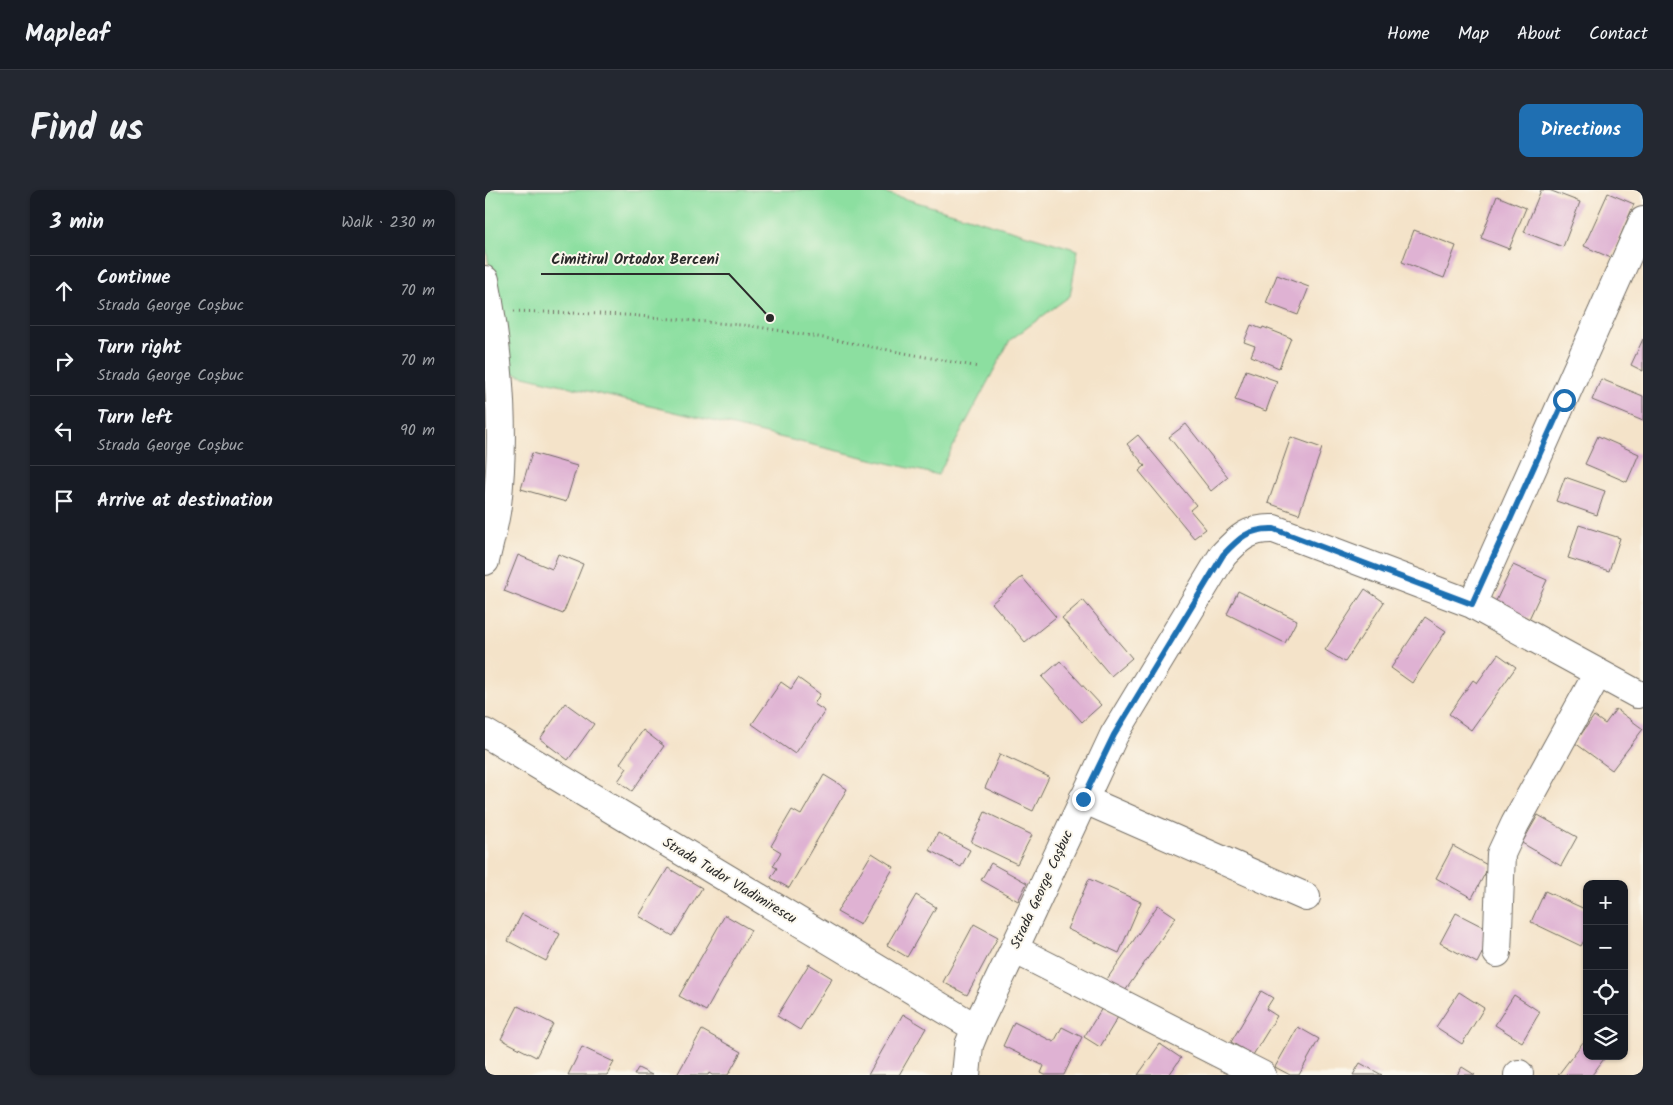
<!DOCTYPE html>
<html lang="en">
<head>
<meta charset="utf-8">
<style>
	:root { --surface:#171b24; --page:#242831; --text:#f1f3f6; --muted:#9ea1a6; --line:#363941; --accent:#1f6fb2 }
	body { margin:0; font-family:Kalam,sans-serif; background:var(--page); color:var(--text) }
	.controls { position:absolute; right:15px; bottom:15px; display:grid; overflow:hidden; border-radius:10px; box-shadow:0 1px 4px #0004 }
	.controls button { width:45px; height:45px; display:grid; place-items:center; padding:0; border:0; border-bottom:1px solid var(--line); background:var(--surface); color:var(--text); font:25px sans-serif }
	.stop { position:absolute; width:15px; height:15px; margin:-11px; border:4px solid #1f6fb2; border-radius:50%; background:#fff }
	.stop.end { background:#1f6fb2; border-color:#fff; box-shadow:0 1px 5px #0008 }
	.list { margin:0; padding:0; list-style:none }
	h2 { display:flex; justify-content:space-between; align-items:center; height:65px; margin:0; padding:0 20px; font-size:21px }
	h2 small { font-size:16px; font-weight:400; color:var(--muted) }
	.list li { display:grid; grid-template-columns:32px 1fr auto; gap:15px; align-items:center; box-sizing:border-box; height:70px; padding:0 20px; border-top:1px solid var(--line) }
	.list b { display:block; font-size:19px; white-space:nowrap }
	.list p { margin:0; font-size:16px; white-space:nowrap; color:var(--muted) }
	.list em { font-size:16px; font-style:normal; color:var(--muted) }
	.icon { flex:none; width:28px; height:28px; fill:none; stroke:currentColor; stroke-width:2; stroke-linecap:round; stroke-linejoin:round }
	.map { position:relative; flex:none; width:1158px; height:885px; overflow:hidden; border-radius:10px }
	header { display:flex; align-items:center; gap:30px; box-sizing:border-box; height:70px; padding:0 25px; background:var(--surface); border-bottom:1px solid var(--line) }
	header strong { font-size:24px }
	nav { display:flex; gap:28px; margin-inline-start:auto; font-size:18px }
	.intro { display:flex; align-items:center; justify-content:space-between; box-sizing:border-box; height:120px; padding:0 30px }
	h1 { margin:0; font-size:35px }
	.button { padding:12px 22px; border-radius:10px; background:var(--accent); color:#fff; font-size:18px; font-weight:700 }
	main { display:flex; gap:30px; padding:0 30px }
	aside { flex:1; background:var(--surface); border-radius:10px; box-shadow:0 1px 4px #0004 }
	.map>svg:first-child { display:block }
	.green { fill:#8cdfa0; stroke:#5c8566 }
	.building { fill:#dfb2d3 }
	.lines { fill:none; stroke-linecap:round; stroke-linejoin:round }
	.minor-casing { stroke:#716b62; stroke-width:30 }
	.path { stroke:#716b62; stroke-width:3; stroke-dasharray:1 4; stroke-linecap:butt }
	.minor { stroke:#fff; stroke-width:28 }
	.route { stroke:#1f6fb2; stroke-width:6 }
	.labels { text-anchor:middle; stroke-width:4; stroke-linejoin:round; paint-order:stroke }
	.street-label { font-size:14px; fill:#2b2b2b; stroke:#fbf7ec }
	.leader { fill:none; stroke:#2b2b2b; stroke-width:2 }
	.callout-dot { fill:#2b2b2b; stroke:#fbf7ec; stroke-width:2 }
	.callout-label { font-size:15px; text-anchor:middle; font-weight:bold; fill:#2b2b2b; stroke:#fbf7ec; stroke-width:4; stroke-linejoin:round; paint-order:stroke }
</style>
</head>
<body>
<header>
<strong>Mapleaf</strong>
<nav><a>Home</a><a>Map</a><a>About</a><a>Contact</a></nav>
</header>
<div class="intro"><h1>Find us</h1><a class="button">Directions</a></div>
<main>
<aside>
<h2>3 min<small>Walk · 230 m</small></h2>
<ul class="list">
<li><svg class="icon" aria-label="ahead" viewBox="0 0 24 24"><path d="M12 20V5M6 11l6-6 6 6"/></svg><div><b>Continue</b><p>Strada George Coșbuc</p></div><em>70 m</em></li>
<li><svg class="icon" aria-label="right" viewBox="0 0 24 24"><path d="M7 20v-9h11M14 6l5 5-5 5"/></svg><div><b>Turn right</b><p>Strada George Coșbuc</p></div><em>70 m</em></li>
<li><svg class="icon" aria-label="left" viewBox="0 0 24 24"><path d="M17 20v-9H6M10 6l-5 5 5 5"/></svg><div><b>Turn left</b><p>Strada George Coșbuc</p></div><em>90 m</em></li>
<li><svg class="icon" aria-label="arrive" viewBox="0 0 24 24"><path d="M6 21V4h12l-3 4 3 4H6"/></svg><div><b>Arrive at destination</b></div></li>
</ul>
</aside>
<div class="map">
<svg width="1158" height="885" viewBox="0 0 1158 885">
	<rect width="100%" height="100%" fill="#fbf7ec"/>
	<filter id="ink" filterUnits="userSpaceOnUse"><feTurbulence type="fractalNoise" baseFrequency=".02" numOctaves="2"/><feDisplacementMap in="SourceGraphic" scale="10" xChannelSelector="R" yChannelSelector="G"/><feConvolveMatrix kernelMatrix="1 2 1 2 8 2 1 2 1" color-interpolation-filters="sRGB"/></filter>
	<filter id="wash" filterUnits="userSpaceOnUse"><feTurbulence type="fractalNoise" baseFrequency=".0096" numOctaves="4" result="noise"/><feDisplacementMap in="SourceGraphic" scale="20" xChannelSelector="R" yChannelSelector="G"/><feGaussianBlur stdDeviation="1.12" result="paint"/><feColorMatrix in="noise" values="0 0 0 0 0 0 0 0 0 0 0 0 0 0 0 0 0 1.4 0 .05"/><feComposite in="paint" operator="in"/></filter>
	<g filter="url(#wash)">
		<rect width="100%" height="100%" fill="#f4e3c9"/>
		<path class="green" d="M0,0H391L593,60L585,106L525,150L453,285L27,183L0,55Z"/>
		<g id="blocks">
			<path class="building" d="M1056,0H1064L1095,12L1078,57L1039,42Z
				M1123,3L1149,14L1126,68L1099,56Z
				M1012,6L1041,18L1024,59L996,48Z
				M929,40L971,56L959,88L917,72Z
				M792,85L824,97L813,125L781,113Z
				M766,135L777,139L778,137L806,148L794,178L766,166L770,156L759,152Z
				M1158,149V181L1146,175Z
				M761,180L792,191L781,221L750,210Z
				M1116,189L1158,206V231L1107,210Z
				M701,234L743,287L726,301L684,247Z
				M653,245L711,315L705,320L721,339L709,348L654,281L660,276L642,254Z
				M1113,246L1154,264L1142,292L1100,274Z
				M806,247L837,258L814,324L783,313Z
				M47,263L92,276L81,312L36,299Z
				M1080,287L1120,301L1112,325L1071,311Z
				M1094,335L1135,348L1124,381L1083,368Z
				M73,364L98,374L78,424L19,401L33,365L67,379Z
				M1028,375L1062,390L1044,429L1010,413Z
				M537,387L571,427L540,452L507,413Z
				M880,399L899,412L860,472L840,460Z
				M753,401L812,430L800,453L742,424Z
				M598,410L647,468L626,486L577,428Z
				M940,427L961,441L927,493L906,478Z
				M1013,464L1031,477L986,540L964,524L988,490L992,493Z
				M575,471L616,515L597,532L557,487Z
				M313,488L335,504L329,514L340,521L310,564L267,534L296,492L306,499Z
				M80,513L109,534L83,570L55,549Z
				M1131,519L1158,539L1127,580L1090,553L1109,526L1120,534Z
				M158,540L179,556L147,601L133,591L142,578L135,573Z
				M515,564L564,587L548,621L500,598Z
				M339,585L362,599L304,698L286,688L292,678L288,676L296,662L286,656L307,620L316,625Z
				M500,622L547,645L532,674L486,652Z
				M1053,625L1092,647L1076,676L1037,653Z
				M453,643L485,660L476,677L444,660Z
				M968,656L1004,676L987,708L951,688Z
				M387,663L409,677L375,735L352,722Z
				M506,673L542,693L533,711L496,690Z
				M183,678L217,698L188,746L154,726Z
				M604,689L656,712L634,763L582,739Z
				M1060,701L1102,720V745L1096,756L1046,732Z
				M431,705L451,717L422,767L402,755Z
				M673,715L691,727L638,804L620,792Z
				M971,723L1008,742L992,773L955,753Z
				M37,724L75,744L61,771L23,751Z
				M240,725L266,740L221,821L194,806Z
				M489,734L513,747L482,805L458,792Z
				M324,774L347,788L315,840L292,826Z
				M776,801L788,808L781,819L792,826L768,865L746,852Z
				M974,802L999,818L977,854L951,837Z
				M1029,805L1055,822L1037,852L1010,835Z
				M33,816L68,834L51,867L16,849Z
				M617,818L633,827L615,857L599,847Z
				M418,824L441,838L414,885H383Z
				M529,832L569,852L577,837L597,847L579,885H560L556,883L559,876L518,856Z
				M813,837L834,849L814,885H805L790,877Z
				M217,840L256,862L243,885H227L224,883L223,885H192Z
				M1102,847V866H1121L1107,885H1073Z
				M675,854L696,868L684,885H653Z
				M97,857L129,872L122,885H83Z
				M875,873L897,885H868Z
				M977,877L990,885H972Z
				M153,878L167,885H149Z"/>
		</g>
	</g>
	<g filter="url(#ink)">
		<use href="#blocks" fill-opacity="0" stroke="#716b62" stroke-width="1"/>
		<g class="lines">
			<defs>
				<path id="minor" d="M0,90C14,164 21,239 12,315C10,333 4,353 0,371
					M987,414L1158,31
					M0,543L491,838
					M598,609L821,707
					M529,759L777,885
					M1012,763L1016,664L1030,634L1113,483
					M481,885L484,855L491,838L529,759L629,545L738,365C754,348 764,338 789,339L987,414L1152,504
					M1033,885L1034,884"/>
			</defs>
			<use href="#minor" class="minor-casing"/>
			<path class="path" d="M29,121L142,125L267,136L345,149L494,177"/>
			<use href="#minor" class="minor"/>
		</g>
	</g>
	<g class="lines" filter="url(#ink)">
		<path class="route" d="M598,609L629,545L738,365C754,348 764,338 789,339L987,414L1079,210"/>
	</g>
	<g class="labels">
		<g class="street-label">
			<text transform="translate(245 690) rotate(31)" y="5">Strada Tudor Vladimirescu</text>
			<text transform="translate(556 699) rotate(-65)" y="5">Strada George Coșbuc</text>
		</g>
	</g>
	<path class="leader" d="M285 128L244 84H56"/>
	<circle class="callout-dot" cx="285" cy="128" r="5"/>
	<g class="callout-label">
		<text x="150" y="74">Cimitirul Ortodox Berceni</text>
	</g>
</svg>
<div class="controls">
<button>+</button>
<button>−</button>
<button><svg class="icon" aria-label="locate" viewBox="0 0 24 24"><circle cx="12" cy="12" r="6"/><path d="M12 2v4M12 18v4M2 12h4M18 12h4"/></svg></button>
<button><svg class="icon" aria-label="layers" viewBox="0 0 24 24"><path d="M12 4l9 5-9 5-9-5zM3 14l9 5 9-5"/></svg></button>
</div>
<div class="stop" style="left:1079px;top:210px"></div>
<div class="stop end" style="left:598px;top:609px"></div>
</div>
</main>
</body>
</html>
